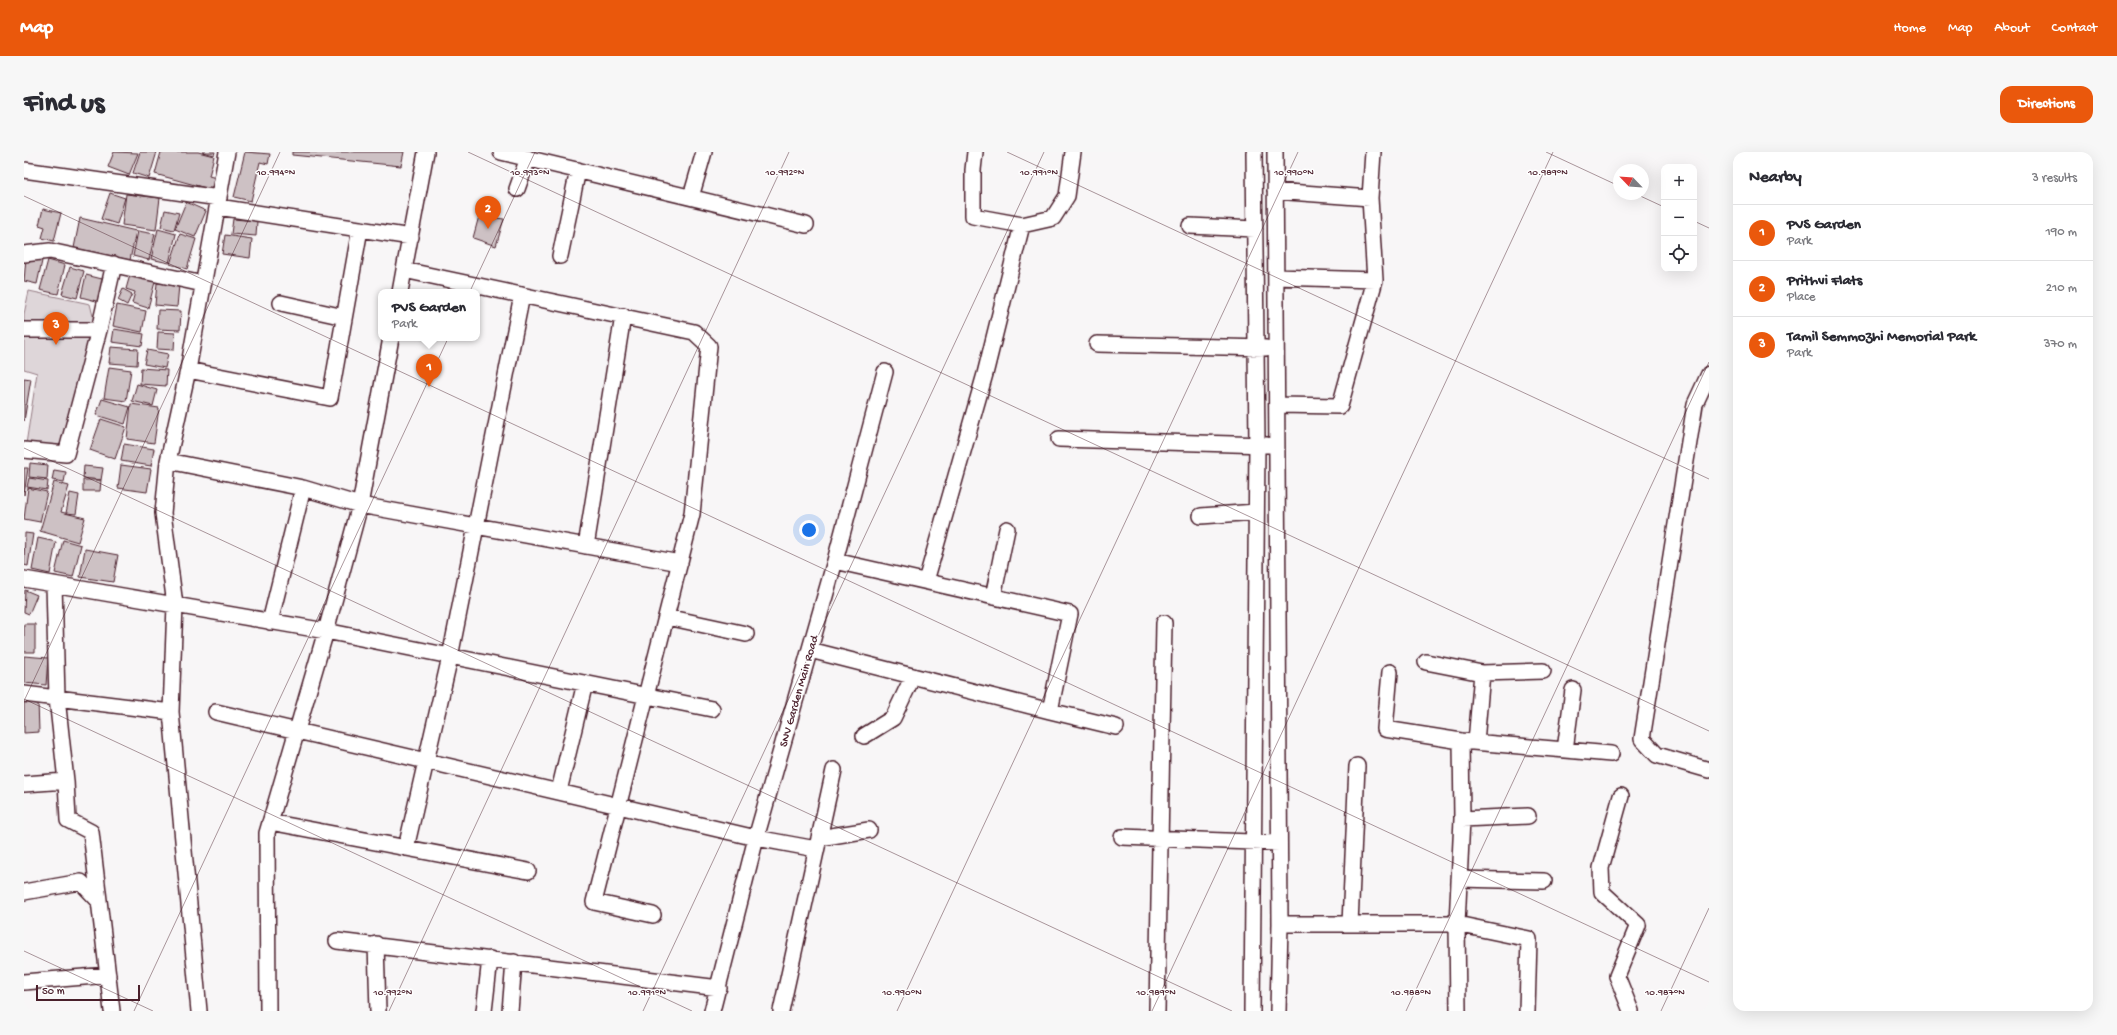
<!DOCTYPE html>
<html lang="en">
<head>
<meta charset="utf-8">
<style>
	:root { --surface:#fff; --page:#f7f7f7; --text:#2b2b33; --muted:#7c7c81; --line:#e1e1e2; --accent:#ea580c }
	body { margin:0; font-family:"Gochi Hand",sans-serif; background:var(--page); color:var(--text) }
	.controls { position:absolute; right:12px; top:12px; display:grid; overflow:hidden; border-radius:8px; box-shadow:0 4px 16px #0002 }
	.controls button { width:36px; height:36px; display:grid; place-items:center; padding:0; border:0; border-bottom:1px solid var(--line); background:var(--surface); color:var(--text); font:20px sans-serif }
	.compass { position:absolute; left:1589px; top:12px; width:36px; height:36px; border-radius:50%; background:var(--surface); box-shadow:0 4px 16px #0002; rotate:295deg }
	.scale { position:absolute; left:12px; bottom:10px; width:104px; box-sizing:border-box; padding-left:4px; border:2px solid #4a1f2b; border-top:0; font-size:11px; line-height:14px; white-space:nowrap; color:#4a1f2b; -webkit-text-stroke:3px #fff; paint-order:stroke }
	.you { position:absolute; left:785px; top:378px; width:14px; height:14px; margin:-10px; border:3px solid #fff; border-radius:50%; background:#1a73e8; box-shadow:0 0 0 6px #1a73e833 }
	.badge { display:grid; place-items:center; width:26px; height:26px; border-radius:50%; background:var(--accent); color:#fff; font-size:13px; font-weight:700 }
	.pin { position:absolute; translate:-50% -33px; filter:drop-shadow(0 1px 2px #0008) }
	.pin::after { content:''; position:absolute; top:21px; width:14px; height:12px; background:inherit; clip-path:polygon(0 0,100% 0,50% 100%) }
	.popup { position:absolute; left:354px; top:137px; width:102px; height:52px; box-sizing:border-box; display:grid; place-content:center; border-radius:8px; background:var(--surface); filter:drop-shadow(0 1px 3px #0005); font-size:13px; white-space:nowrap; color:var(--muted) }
	.popup b { font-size:15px; color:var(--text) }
	.popup::after { content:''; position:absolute; left:50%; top:100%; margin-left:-8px; border:8px solid transparent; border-top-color:var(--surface) }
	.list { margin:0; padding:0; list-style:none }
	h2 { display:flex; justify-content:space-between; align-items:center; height:52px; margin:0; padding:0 16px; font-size:17px }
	h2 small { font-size:13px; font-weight:400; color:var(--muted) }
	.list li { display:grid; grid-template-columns:26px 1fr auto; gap:12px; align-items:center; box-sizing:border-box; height:56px; padding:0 16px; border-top:1px solid var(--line) }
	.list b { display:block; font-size:15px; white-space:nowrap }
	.list p { margin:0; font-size:13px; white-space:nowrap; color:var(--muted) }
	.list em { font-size:13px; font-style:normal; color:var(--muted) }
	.icon { flex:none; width:22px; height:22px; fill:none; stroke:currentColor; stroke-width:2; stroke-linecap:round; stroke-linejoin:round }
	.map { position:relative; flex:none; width:1685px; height:859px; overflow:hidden; border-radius:12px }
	header { display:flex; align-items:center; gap:24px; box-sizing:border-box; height:56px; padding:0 20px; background:var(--accent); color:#fff }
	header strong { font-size:19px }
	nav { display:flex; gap:22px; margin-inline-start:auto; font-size:14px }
	.intro { display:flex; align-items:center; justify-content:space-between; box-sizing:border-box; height:96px; padding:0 24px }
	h1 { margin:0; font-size:28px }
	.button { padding:10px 18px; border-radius:12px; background:var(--accent); color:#fff; font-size:14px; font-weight:700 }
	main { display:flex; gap:24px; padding:0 24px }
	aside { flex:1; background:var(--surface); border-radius:12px; box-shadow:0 4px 16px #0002 }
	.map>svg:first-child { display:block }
	.green { fill:#ded6d9; stroke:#947a82 }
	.building { fill:#cdc1c4; stroke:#4a1f2b }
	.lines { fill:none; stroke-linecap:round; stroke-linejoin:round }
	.street-casing { stroke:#4a1f2b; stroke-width:18 }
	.street { stroke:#fff; stroke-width:15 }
	.ticks { fill:none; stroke:#4a1f2b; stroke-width:1; stroke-opacity:0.45 }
	.labels { text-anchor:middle; stroke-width:3; stroke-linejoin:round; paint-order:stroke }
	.street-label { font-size:12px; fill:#4a1f2b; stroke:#fff }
	.ticks-label { font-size:10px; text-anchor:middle; fill:#4a1f2b; stroke:#fff; stroke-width:3; stroke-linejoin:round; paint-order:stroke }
</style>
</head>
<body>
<header>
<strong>Map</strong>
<nav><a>Home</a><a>Map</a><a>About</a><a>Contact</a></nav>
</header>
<div class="intro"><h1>Find us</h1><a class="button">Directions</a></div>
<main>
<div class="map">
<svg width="1685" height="859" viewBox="0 0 1685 859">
	<rect width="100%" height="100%" fill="#f8f6f7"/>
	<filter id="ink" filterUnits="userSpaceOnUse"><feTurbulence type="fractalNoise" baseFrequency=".025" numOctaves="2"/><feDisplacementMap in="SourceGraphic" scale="8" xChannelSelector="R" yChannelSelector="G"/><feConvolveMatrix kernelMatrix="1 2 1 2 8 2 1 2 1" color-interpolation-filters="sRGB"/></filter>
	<g filter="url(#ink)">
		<path class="green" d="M5,139L66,152L70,168L38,295L2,292L13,221L0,217V162Z"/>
		<path class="building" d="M90,0L114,1L105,23L84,15Z
			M116,0H133L125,26L109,21Z
			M137,0H174L190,4L185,24L192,26L189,38L131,22Z
			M178,0H191L190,3Z
			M221,0L246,2L244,12L236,10L227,49L210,45Z
			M268,0H380L377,14L268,3Z
			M86,41L101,46L93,72L77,67Z
			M102,42L136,46L132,78L98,73Z
			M162,50L182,59L171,85L151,77Z
			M19,57L37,61L30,89L18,86L21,75L15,73Z
			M141,58L155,61L150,78L137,75Z
			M455,64L480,67L472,94L449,86Z
			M56,66L112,79L106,108L50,96Z
			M209,67L233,69L232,84L207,82Z
			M134,77L152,82L145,111L127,107Z
			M114,79L131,82L125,108L109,104Z
			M156,82L172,87L163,117L146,112Z
			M201,83L228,87L226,106L198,102Z
			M2,106L18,109L13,132L0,129Z
			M24,108L41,113L34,142L16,138Z
			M46,115L60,119L53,146L38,142Z
			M62,123L82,128L76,150L57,145Z
			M106,123L131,130L124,156L108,151L111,140L102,137Z
			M133,131L155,133L153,155L131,153Z
			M99,137L108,142L103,153L94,148Z
			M93,153L122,159L118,180L89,174Z
			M134,158L157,159L156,178L133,177Z
			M90,177L120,182L118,194L88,190Z
			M134,180L151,181L150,198L133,197Z
			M87,195L114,197L113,213L85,211Z
			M123,198L144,202L141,216L120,212Z
			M85,215L107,218L102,249L80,246Z
			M117,216L143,218L142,234L116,232Z
			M0,226L7,227L0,269Z
			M113,232L133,238L129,254L108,249Z
			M78,247L106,255L101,272L72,263Z
			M107,252L135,256L130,291L103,287Z
			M77,267L102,275L91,307L66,298Z
			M100,292L130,297L127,314L97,309Z
			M6,311L24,313L23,327L5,325Z
			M97,313L127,317L123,340L94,336Z
			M60,314L79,316L77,328L59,326Z
			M0,316H4L0,343Z
			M30,318L42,320L40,330L28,328Z
			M5,326L24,329L23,338L3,335Z
			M59,328H77L76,339H59Z
			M30,330L45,334L37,360L61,366L54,390L16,379Z
			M4,336L23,340L16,370L0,367Z
			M46,341L55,343L52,362L42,361Z
			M1,381L9,382L4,414L0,413Z
			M14,386L32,390L26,422L8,418Z
			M39,388L57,393L49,425L31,421Z
			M61,397L94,403L89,430L56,425Z
			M1,438L13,443L5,462L0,460Z
			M0,472H11V500H0Z
			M0,504L24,506L22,533L0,531Z
			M0,549H14L15,580L0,581Z"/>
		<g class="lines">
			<defs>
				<path id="street" d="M477,0L782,73
					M951,0L949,18V64L998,73L1029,66L1043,44L1049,0
					M1251,0L1256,772L1254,859
					M1349,0L1346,46L1351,128
					M0,18L195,46
					M493,37L504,6
					M1251,39L1346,46
					M667,45L680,0
					M194,55L387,85
					M1166,74L1231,77
					M0,102L26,99L179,132
					M536,104L554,18
					M380,118L402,0
					M1252,125L1351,128L1316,254L1253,253
					M376,140L380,118L670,180L685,194L668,362L570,750L629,763
					M257,151L320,165
					M0,178H75
					M1073,192L1242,196
					M164,218L306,246L336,77
					M1685,222L1671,252L1618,587L1633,603L1685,618
					M1035,287L1243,293
					M0,298L42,302L75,178L90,112
					M144,309L279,336L246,470
					M279,336L336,353L656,411
					M1177,364L1232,360
					M562,394L599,164
					M811,409L1046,462L1026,559L1092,575
					M0,427L302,479L688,557
					M902,429L961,222L998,73
					M969,445L983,377
					M643,465L722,482
					M786,498L1026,559
					M1402,510L1458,521L1519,519
					M1366,520L1361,577L1437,589L1587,602
					M0,542L147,560
					M192,560L732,686L792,697
					M840,584L869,566L889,524
					M1452,590L1458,521
					M1541,598L1549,538
					M42,629L44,668L67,680L88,859
					M0,632L42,629L33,546L30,432
					M535,639L561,531
					M1597,644L1577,716L1578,740L1614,773L1593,824L1607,859
					M1438,667L1504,664
					M246,670L504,719
					M1098,685L1255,691
					M795,686L845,678
					M382,696L426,505L498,143
					M1435,727L1520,729
					M0,740L57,730L75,749
					M1256,772H1433L1505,787L1503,859
					M1326,772L1333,614
					M313,789L695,836
					M352,792L354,859
					M0,830L84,823
					M175,859L147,560L151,453L139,361L144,309L164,218L203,0
					M244,859L243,681L302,479L336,353L367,186
					M460,859L466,807
					M486,859L490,810
					M688,859L732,686L811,409L861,220
					M757,859L810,618
					M1133,859L1140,471
					M1228,859L1233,292L1230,0
					M1434,859L1433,772L1438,667L1437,589"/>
			</defs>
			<use href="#street" class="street-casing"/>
			<use href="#street" class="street"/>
		</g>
	</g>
	<path class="ticks" d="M444,0L1685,579M983,0L1685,327M1522,0L1595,34M0,4L2,0M1612,42L1640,55M0,44L1685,830M1670,69L1685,76M0,296L1208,859M0,547L668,859M0,549L256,0M0,799L129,859M110,859L511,0M365,859L765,0M619,859L1020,0M873,859L1274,0M1128,859L1529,0M1382,859L1685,210M1637,859L1685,756"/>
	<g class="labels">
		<g class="street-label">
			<text transform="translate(774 539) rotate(-74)" y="4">SNV Garden Main Road</text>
		</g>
	</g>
	<g class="ticks-label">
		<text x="252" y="23">10.994°N</text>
		<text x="506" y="23">10.993°N</text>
		<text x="761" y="23">10.992°N</text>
		<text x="1015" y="23">10.991°N</text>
		<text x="1270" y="23">10.990°N</text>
		<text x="1524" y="23">10.989°N</text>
		<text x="1387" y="843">10.988°N</text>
		<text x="1641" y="843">10.987°N</text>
		<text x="369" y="843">10.992°N</text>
		<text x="623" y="843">10.991°N</text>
		<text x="878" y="843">10.990°N</text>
		<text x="1132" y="843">10.989°N</text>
	</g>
</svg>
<div class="controls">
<button>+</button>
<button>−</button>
<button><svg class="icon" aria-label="locate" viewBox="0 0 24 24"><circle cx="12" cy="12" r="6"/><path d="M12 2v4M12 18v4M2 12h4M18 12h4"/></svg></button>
</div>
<svg class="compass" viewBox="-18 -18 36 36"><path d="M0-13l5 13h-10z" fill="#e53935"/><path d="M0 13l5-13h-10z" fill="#7c7c81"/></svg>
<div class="scale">50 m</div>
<div class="you"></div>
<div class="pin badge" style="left:405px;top:235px">1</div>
<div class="popup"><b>PVS Garden</b>Park</div>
<div class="pin badge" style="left:464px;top:77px">2</div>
<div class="pin badge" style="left:32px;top:193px">3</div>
</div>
<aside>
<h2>Nearby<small>3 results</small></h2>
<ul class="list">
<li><span class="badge">1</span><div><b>PVS Garden</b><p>Park</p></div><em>190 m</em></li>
<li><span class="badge">2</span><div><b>Prithvi Flats</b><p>Place</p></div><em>210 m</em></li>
<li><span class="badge">3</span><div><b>Tamil Semmozhi Memorial Park</b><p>Park</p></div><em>370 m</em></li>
</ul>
</aside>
</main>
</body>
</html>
